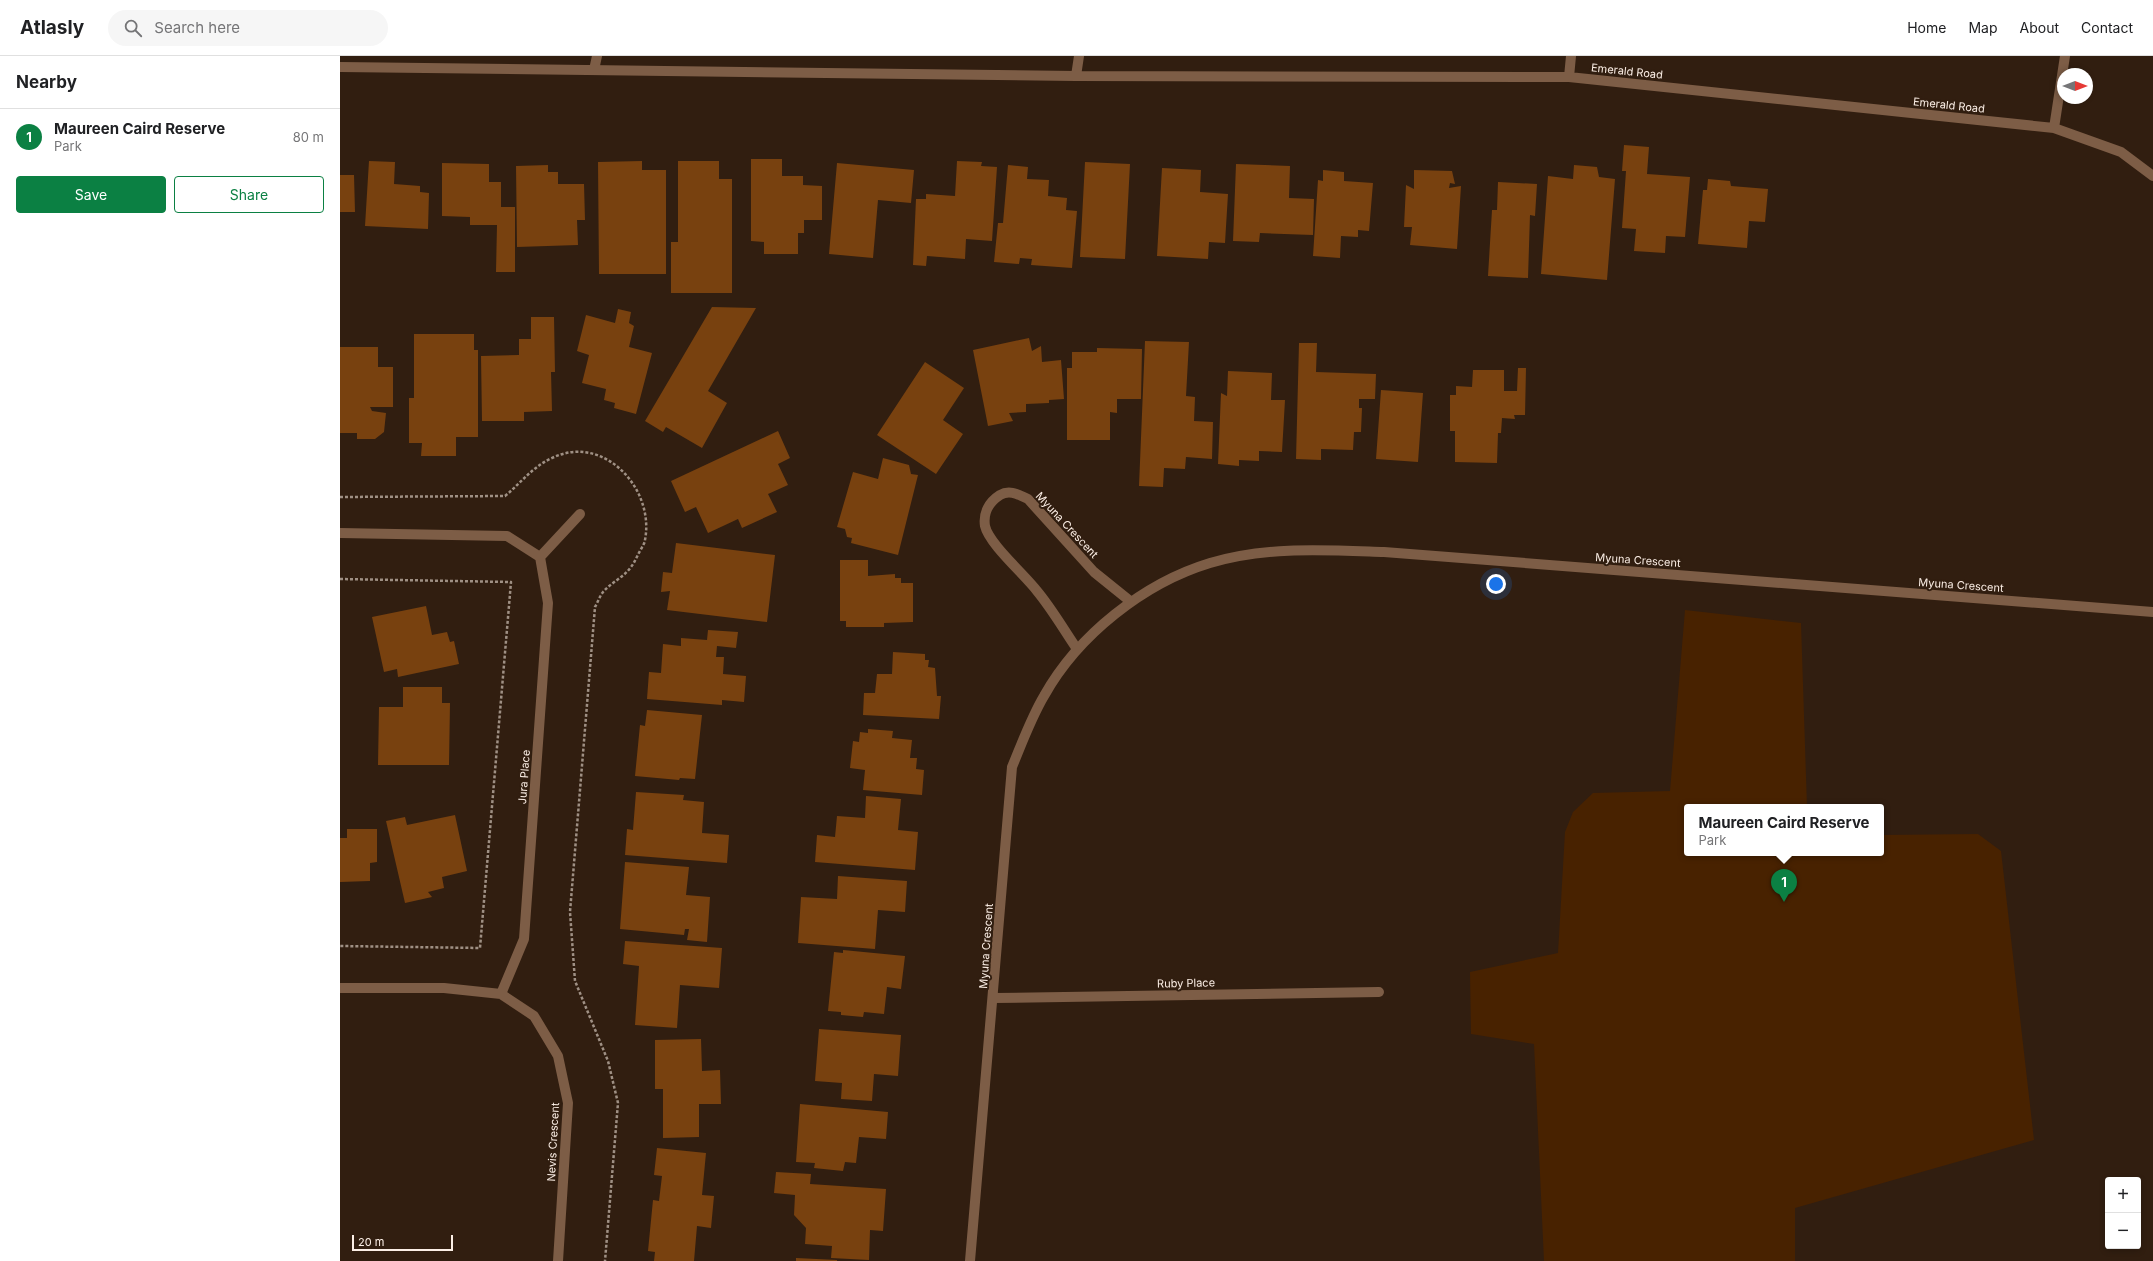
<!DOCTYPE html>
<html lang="en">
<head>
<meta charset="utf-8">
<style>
	:root { --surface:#fff; --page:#f6f6f6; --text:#202124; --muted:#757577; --line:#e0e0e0; --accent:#0b8043 }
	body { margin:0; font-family:Inter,sans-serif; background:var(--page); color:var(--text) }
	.controls { position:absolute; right:12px; bottom:12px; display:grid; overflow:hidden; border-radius:4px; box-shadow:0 2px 6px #0003 }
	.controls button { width:36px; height:36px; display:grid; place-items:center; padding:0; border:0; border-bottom:1px solid var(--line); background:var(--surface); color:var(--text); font:20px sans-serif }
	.compass { position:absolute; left:1717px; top:12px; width:36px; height:36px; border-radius:50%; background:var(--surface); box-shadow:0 2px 6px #0003; rotate:90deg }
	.scale { position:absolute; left:12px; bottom:10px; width:101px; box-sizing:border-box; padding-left:4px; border:2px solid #fcefe6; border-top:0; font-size:11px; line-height:14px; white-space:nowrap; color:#fcefe6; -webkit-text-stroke:3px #311e10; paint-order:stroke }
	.you { position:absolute; left:1156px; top:528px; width:14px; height:14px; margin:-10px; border:3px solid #fff; border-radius:50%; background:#1a73e8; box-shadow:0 0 0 6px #1a73e833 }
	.badge { display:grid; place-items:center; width:26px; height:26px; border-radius:50%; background:var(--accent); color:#fff; font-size:13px; font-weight:700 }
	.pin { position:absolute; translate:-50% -33px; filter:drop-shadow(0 1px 2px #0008) }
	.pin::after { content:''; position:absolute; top:21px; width:14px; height:12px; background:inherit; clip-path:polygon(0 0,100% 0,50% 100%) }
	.popup { position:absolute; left:1344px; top:748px; width:200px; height:52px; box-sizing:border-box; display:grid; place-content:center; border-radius:4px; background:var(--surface); filter:drop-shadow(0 1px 3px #0005); font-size:13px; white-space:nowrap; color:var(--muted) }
	.popup b { font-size:15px; color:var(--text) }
	.popup::after { content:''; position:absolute; left:50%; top:100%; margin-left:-8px; border:8px solid transparent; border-top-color:var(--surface) }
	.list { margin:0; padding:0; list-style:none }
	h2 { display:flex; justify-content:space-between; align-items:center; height:52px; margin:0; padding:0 16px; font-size:17px }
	h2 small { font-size:13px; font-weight:400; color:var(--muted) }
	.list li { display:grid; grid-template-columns:26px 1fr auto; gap:12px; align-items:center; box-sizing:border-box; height:56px; padding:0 16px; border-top:1px solid var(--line) }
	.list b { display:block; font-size:15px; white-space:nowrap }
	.list p { margin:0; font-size:13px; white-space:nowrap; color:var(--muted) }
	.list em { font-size:13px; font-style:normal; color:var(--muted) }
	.actions { display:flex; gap:8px; padding:12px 16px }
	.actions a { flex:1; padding:9px 0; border:1px solid var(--accent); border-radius:4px; text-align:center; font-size:14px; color:var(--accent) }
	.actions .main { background:var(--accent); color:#fff }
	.icon { flex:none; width:22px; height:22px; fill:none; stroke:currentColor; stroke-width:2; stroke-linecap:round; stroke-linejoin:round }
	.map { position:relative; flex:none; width:1813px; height:1205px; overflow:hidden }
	header { display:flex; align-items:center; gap:24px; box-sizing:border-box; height:56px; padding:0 20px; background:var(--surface); border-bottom:1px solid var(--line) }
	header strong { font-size:19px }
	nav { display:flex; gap:22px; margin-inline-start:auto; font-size:14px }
	.search { width:280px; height:36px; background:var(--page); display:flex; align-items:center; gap:10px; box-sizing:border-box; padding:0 14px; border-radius:22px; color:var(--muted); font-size:15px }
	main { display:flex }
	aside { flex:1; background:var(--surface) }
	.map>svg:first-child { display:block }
	.green { fill:#482200 }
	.building { fill:#78410f }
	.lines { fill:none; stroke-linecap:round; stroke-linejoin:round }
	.path { stroke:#9f9084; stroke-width:2.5; stroke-dasharray:3 2; stroke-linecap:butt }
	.minor { stroke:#7d5d46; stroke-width:10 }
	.labels { text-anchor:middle; stroke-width:4; stroke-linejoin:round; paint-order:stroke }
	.street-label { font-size:11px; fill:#fcefe6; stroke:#311e10 }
</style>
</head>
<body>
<header>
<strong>Atlasly</strong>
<div class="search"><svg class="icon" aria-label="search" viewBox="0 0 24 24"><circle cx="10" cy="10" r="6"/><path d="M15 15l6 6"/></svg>Search here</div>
<nav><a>Home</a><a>Map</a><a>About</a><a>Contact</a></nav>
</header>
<main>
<aside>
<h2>Nearby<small></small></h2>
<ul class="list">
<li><span class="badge">1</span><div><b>Maureen Caird Reserve</b><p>Park</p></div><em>80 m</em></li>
</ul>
<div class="actions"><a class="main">Save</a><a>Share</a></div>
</aside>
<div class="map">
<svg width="1813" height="1205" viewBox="0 0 1813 1205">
	<rect width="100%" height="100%" fill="#311e10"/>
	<path class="green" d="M1345,554L1461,567L1467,751H1347V797H1541V779L1638,778L1661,795L1694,1084L1455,1152V1205H1204L1194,988L1131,978L1130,916L1218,897L1225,776L1233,756L1253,737L1330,735Z"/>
	<path class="building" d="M1284,89L1309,91L1307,118L1350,121L1345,181L1326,180L1325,197L1294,195L1296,173L1282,172L1286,115H1282Z
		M411,103H442V120H463V129L482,130V164H464V177H458V198H424V186L411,185Z
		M29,105L55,106L54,128L80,130V136L89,137L88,173L25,170Z
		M302,105V114H326V218H259L258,106Z
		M338,105H379V123H392V237H331V186H338Z
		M617,105L642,106L641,110L657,111L652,185L626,183L625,203L587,200L586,210L573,209L576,143H586V138L615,140Z
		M745,106L790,108L785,203L740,201Z
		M102,107L149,108V126H161V151H175V216H156L157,169H130V161L102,160Z
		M497,107L574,114L571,147L538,144L533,202L489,198Z
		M896,108L950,110L949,142L974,143L973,179L920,177L919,186L893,185Z
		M208,109V116H218V128H244L245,164H237L238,189L177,191L176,110Z
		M668,109L688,111L687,123L709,124L708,140L727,142L726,154L737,155L732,212L691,209L692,203L680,202L679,208L654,206L658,167H663Z
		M1234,109L1257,111L1259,121L1275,123L1267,224L1201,218L1208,120L1233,123Z
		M822,112L861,114L860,136L888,138L885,187L869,186L868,203L817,200Z
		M983,114L1004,116V125L1033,127L1029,175L1018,174V181L1001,180L1000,202L973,200L978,124L983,125Z
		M1074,114L1112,115L1115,128L1110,127L1109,132L1121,130L1117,193L1070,189L1072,171H1064L1066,129L1074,133Z
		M0,119H14L15,156H0Z
		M1368,123L1390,125L1391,130L1428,133L1425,166L1409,165L1407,192L1358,188L1363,134H1367Z
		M1158,126L1197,128L1195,160L1190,159L1188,222L1148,220L1152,154H1157Z
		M372,251L416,252L368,335L387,347L362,392L326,371L323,376L305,365Z
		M278,253L291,256L289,267L294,270L289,291L312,297L296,358L274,352L275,347L264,344L266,333L242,327L249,299L237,295L246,259L275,267Z
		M191,261H214L215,316H211L212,355L184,356V365H142L141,300L179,299V283H191Z
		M74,278H134V294H138V381H116V400H81L82,387H69V342H74Z
		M689,282L692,295L701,290L702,306L721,304L724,343L709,344V347L686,348V356L669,357L673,365L648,370L633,294Z
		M805,285L849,286L846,340L855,341L854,365L873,366L872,403L846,401L845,413L824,412L823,431L799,430Z
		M959,287H977L976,316L1036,318L1035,343H1019V352H1022L1021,376H1014L1013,394L981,393V404L956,403Z
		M0,291H38V311H53V351H30L32,355L46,357L44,376L35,383H17V377H0Z
		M757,292L802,293L801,343H777V357L770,356V384H727V312H732V296H757Z
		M585,306L624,332L603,364L623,378L596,418L537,379Z
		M1178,312H1186L1185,359H1174L1175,363L1162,362L1161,377H1158L1157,407L1115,406V375H1110V339H1116V330L1132,331L1133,314H1164V335H1177Z
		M888,315L932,317L931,344H945L942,396L919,395V405L899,404V410L878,408L881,337L887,340Z
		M1041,334L1083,337L1078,406L1036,403Z
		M438,375L450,402L438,408L448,429L428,438L437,456L402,472L398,463L368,477L356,451L345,456L331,425Z
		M543,402L569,409L571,418L578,419L558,499L511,487L512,482L507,481L505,473L497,471L513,416L538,423Z
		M336,487L435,499L427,566L327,554L330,535L321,536L323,516L332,517Z
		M500,504H528V520L555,518V522H561V527H573V566L544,567V571H506V565H500Z
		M86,550L92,579L107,576L110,586L114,585L119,608L58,621L57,613L44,616L32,561Z
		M368,574L398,576L396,592L377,590L376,601H384L383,618L406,620L404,646L382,644V649L307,643L309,616L321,617L323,588L341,590V582L367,584Z
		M553,596L585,598V604H589L588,611L595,612L597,640H601L599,663L523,659L524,637H535L537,618H552Z
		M63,631H102V647H110L109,709H38L39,651H63Z
		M307,654L362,659L355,723L340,722L339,724L295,720L300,669L305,670Z
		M528,673L553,675L552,682L572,684L570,702H577L576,713L584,714L582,739L523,734L525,714L510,712L513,685L519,686L520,676L528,677Z
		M296,736L344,739L343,744L364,746L362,777L389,779L387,807L285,799L287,773L293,774Z
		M526,740L561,743L558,774L578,776L575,814L475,806L477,779L495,781L497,760L525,762Z
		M115,759L127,815L102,821L104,832L88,836L92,841L65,847L46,765L65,761L67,769Z
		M7,773H37V806L30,807V825L0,826V782H7Z
		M285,806L349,811L346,839L370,841L367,886L347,884L349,873H345L344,879L280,873Z
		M498,820L567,825L565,856L538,854L535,893L458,887L461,841L497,843Z
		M285,885L382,892L379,932L340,929L337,972L295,969L299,910L283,908Z
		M503,894L565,900L561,933L547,931L544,958L524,956L523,961L501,959V956L488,955L494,896L503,897Z
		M479,973L561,979L558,1020L534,1018L532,1045L501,1043L502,1027L475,1025Z
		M361,983L362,1015L380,1014L381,1048H359V1081L323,1082V1033H315V984Z
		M460,1048L548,1056L546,1083L519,1081L516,1107L505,1106L503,1115L474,1112L475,1107L456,1106Z
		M317,1092L366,1097L362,1139L374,1140L371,1172L357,1170L354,1205H314L315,1196L308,1195L313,1144L319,1145L322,1120L314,1119Z
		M436,1116L471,1118L470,1128L546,1133L543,1175L530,1174L529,1204L491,1202L492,1190L465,1188L466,1172L454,1159L455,1139L434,1137Z
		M456,1202L497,1204V1205H456Z"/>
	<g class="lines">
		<path class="path" d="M0,441L165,440C181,427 192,411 212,402C263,377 315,432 305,484C305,487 302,491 300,495C297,500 295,506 291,511C284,521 272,526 264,535C260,539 258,546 255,551L230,856L235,925L268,1005L278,1047L265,1205
			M0,523L171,526L140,892L0,890"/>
		<path class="minor" d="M0,11L736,20L1229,21L1714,72L1781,96L1813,120
			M254,14L257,0
			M736,20L739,0
			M1229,21L1231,0
			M1714,72L1725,0
			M0,477L167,480L200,501
			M737,593C724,574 712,553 697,535C685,519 649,488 645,470C643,457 649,446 660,439C670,433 679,439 688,443L754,516L790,545
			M0,932H104L161,938L194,960L218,1000L228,1047L218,1205
			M161,938L184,883L208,547L200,501L240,458
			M654,942L1039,936
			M630,1205L672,711C682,687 691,662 704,640C738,579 804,527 870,507C926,490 986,494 1044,496L1813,556"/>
	</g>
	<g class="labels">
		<g class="street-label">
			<text transform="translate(1287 15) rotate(6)" y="4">Emerald Road</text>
			<text transform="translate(1609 49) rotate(6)" y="4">Emerald Road</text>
			<text transform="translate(727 469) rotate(47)" y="4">Myuna Crescent</text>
			<text transform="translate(1298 504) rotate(4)" y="4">Myuna Crescent</text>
			<text transform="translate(1621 529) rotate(4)" y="4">Myuna Crescent</text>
			<text transform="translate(184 721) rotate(-86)" y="4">Jura Place</text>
			<text transform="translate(646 890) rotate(-86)" y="4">Myuna Crescent</text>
			<text transform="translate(846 927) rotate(-1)" y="4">Ruby Place</text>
			<text transform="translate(213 1086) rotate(-87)" y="4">Nevis Crescent</text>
		</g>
	</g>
</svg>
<div class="controls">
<button>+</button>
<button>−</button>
</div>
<svg class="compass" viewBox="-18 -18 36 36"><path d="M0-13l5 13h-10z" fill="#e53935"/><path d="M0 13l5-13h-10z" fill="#757577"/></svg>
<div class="scale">20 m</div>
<div class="you"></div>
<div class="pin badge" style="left:1444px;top:846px">1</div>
<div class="popup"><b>Maureen Caird Reserve</b>Park</div>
</div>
</main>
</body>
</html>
